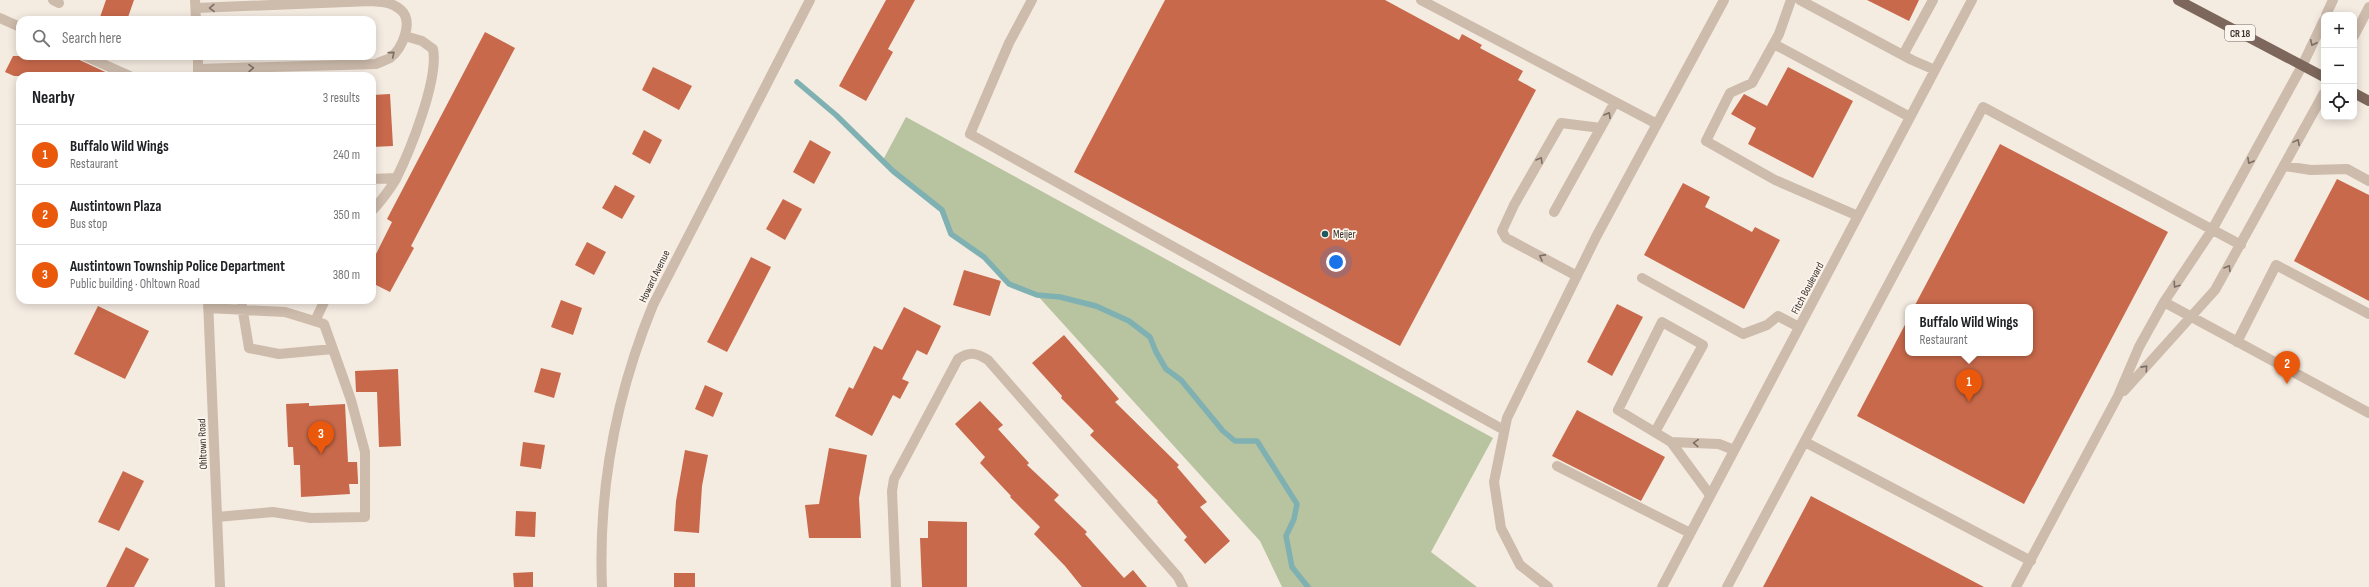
<!DOCTYPE html>
<html lang="en">
<head>
<meta charset="utf-8">
<style>
	:root { --surface:#fff; --page:#f6f6f6; --text:#202124; --muted:#757577; --line:#e0e0e0; --accent:#ea580c }
	body { margin:0; font-family:"Sofia Sans Condensed",sans-serif; background:var(--page); color:var(--text) }
	.controls { position:absolute; right:12px; top:12px; display:grid; overflow:hidden; border-radius:8px; box-shadow:0 2px 10px #0003 }
	.controls button { width:36px; height:36px; display:grid; place-items:center; padding:0; border:0; border-bottom:1px solid var(--line); background:var(--surface); color:var(--text); font:20px sans-serif }
	.you { position:absolute; left:1336px; top:262px; width:14px; height:14px; margin:-10px; border:3px solid #fff; border-radius:50%; background:#1a73e8; box-shadow:0 0 0 6px #1a73e833 }
	.badge { display:grid; place-items:center; width:26px; height:26px; border-radius:50%; background:var(--accent); color:#fff; font-size:13px; font-weight:700 }
	.pin { position:absolute; translate:-50% -33px; filter:drop-shadow(0 1px 2px #0008) }
	.pin::after { content:''; position:absolute; top:21px; width:14px; height:12px; background:inherit; clip-path:polygon(0 0,100% 0,50% 100%) }
	.popup { position:absolute; left:1905px; top:304px; width:128px; height:52px; box-sizing:border-box; display:grid; place-content:center; border-radius:8px; background:var(--surface); filter:drop-shadow(0 1px 3px #0005); font-size:13px; white-space:nowrap; color:var(--muted) }
	.popup b { font-size:15px; color:var(--text) }
	.popup::after { content:''; position:absolute; left:50%; top:100%; margin-left:-8px; border:8px solid transparent; border-top-color:var(--surface) }
	.list { margin:0; padding:0; list-style:none }
	h2 { display:flex; justify-content:space-between; align-items:center; height:52px; margin:0; padding:0 16px; font-size:17px }
	h2 small { font-size:13px; font-weight:400; color:var(--muted) }
	.list li { display:grid; grid-template-columns:26px 1fr auto; gap:12px; align-items:center; box-sizing:border-box; height:60px; padding:0 16px; border-top:1px solid var(--line) }
	.list b { display:block; font-size:15px; white-space:nowrap }
	.list p { margin:0; font-size:13px; white-space:nowrap; color:var(--muted) }
	.list em { font-size:13px; font-style:normal; color:var(--muted) }
	.icon { flex:none; width:22px; height:22px; fill:none; stroke:currentColor; stroke-width:2; stroke-linecap:round; stroke-linejoin:round }
	.map { position:relative; flex:none; width:2369px; height:587px; overflow:hidden }
	.search { position:absolute; background:var(--surface); box-shadow:0 2px 10px #0003; left:16px; top:16px; width:360px; height:44px; display:flex; align-items:center; gap:10px; box-sizing:border-box; padding:0 14px; border-radius:12px; color:var(--muted); font-size:15px }
	.panel { position:absolute; background:var(--surface); box-shadow:0 2px 10px #0003; left:16px; top:72px; width:360px; height:232px; border-radius:12px }
	.map>svg:first-child { display:block }
	.green { fill:#b8c4a0 }
	.lines { fill:none; stroke-linecap:round; stroke-linejoin:round }
	.stream { stroke:#7fb0b2; stroke-width:5.5 }
	.building { fill:#c8694b }
	.minor { stroke:#cdbbac; stroke-width:10 }
	.major { stroke:#7d675c; stroke-width:10 }
	.oneway { stroke:#7d6f65 }
	.poi-dot { fill:#1f5a5e; stroke:#fbf5ee; stroke-width:1.5 }
	.labels { text-anchor:middle; stroke-width:3.5; stroke-linejoin:round; paint-order:stroke }
	.shield { fill:#fbf5ee; stroke:#756b66; stroke-width:1 }
	.shield-label { font-size:10px; font-weight:bold; fill:#3b302b }
	.poi-label { font-size:11px; fill:#3b302b; stroke:#fbf5ee; text-anchor:start }
	.street-label { font-size:11px; fill:#3b302b; stroke:#fbf5ee }
</style>
</head>
<body>
<div class="map">
<svg width="2369" height="587" viewBox="0 0 2369 587">
	<rect width="100%" height="100%" fill="#f4ebe1"/>
	<path class="green" d="M906,117L1493,438L1431,552L1477,587H1282L1260,541L1037,295L1009,284L984,257L951,234L942,210L883,160Z"/>
	<g class="lines">
		<path class="stream" d="M797,82L836,115L893,171L942,210L951,234L984,257L1009,284L1037,295L1060,297L1096,306L1129,321L1150,337L1156,352L1166,369L1181,380L1223,431L1235,441H1257L1297,504L1294,519L1286,536L1292,567L1308,587"/>
	</g>
	<path class="building" d="M106,0H134L127,20H99Z
		M886,0H915L888,49L893,52L866,101L839,86Z
		M1165,0H1385L1459,40L1462,34L1482,45L1480,48L1523,71L1518,80L1536,90L1400,346L1074,172Z
		M1867,0H1919L1909,21Z
		M485,32L515,48L411,246L414,248L390,292L372,283V262L392,222L387,219Z
		M13,56H71L114,76H14L5,72Z
		M653,67L692,86L679,110L642,90Z
		M1788,67L1853,101L1813,178L1748,144L1756,128L1731,114L1744,94L1767,106Z
		M390,94L393,146L372,147V95Z
		M644,130L662,140L650,164L632,154Z
		M810,140L831,152L814,184L793,172Z
		M2000,144L2168,232L2024,504L1857,416L1908,319V353H2030V307H1914Z
		M2337,179L2369,195V301L2294,261Z
		M1683,183L1710,197L1705,207L1752,232L1755,227L1780,240L1744,309L1644,255Z
		M615,185L635,196L622,219L602,208Z
		M783,199L802,209L785,240L766,229Z
		M587,242L606,252L594,275L575,265Z
		M751,257L771,267L727,352L707,342Z
		M964,270L1001,281L990,316L953,305Z
		M561,300L582,308L573,335L551,327Z
		M1617,304L1643,317L1612,376L1587,362Z
		M98,306L149,331L125,379L74,354Z
		M904,307L941,326L927,355L917,350L902,379L909,382L900,399L893,395L872,436L835,416L849,387L853,389L874,346L882,350Z
		M1064,335L1119,399L1115,402L1179,465L1177,467L1207,502L1200,507L1230,541L1205,564L1184,540L1187,537L1157,502L1158,501L1090,435L1094,431L1061,398L1062,396L1032,363Z
		M541,368L561,373L554,398L534,392Z
		M398,369L401,446L379,447L377,392H356L355,371Z
		M705,385L723,393L713,417L695,409Z
		M980,401L1003,425L998,429L1029,463L1027,465L1059,495L1054,500L1087,532L1085,534L1124,578L1133,570L1147,587H1082L1065,566L1034,534L1040,527L1010,497L1011,496L980,463L985,457L955,424Z
		M309,403V406L345,404L348,462H357L358,480V484H349L350,494L301,497L300,465H294L293,447H288L286,404Z
		M1577,410L1665,457L1641,501L1552,456Z
		M523,442L545,445L541,469L520,466Z
		M829,448L867,455L859,498L861,538H809L805,505L819,504Z
		M685,450L708,455L702,486L699,533L674,531L676,501Z
		M123,471L144,481L119,531L98,522Z
		M1811,496L1984,587H1763Z
		M516,511L536,512L535,537L515,536Z
		M928,521L967,522V587H922L920,538H928Z
		M126,547L149,559L134,587H106Z
		M533,572V587H514L513,573Z
		M674,573H695V587H674Z"/>
	<g class="lines">
		<path class="minor" d="M53,0L59,3
			M195,0L196,20
			M1032,0L1009,43L970,134L1504,430
			M1421,0L1657,124
			M1791,0L1779,34L1752,83L1730,93L1706,141L1775,180L1858,216
			M1800,0L1912,60L1935,70
			M196,8L371,1C382,2 392,2 401,10C414,22 402,49 390,58C386,60 380,62 376,64L198,69
			M2326,15L2333,0
			M0,18L20,27
			M2354,36L2369,7
			M1774,44L1910,117
			M1903,55L1933,0
			M85,56L130,76
			M198,56V76
			M2284,166L2311,170L2347,169L2369,181
			M372,179L396,178
			M372,211C381,201 389,191 396,179C410,151 439,79 433,49L422,41L405,36
			M1554,212L1615,102
			M1577,276L1506,238L1502,231L1514,205L1561,123L1601,128
			M1642,278L1743,334L1767,325L1778,316L1799,327
			M208,300L220,587
			M241,300L249,348L279,354L333,349
			M2164,302L2369,413
			M208,308L285,312L324,324L351,400L365,452V517L311,518L273,512L217,517
			M315,321L325,300
			M2237,342L2276,265L2369,314
			M2124,391L2215,290L2324,93
			M1655,432L1703,345L1662,322L1618,410L1671,442
			M1805,442L2031,561
			M1557,466L1690,533
			M1710,495L1671,442L1719,444L1734,450
			M602,587C598,489 616,395 653,305L810,0
			M896,587L892,491L894,479L958,359C970,351 977,353 988,360L1178,577L1183,587
			M1548,587L1520,565L1501,528L1494,482L1507,418L1596,237L1724,0
			M1662,587L1972,0
			M1727,587L1983,107L2241,245
			M2016,587L2118,396L2139,347L2164,302L2212,230L2302,66L2324,20"/>
		<path class="major" d="M2178,0L2324,77
			M2354,93L2369,101"/>
	</g>
	<defs><path id="oneway-chevron" d="M-2-3.5L2.5 0L-2 3.5" fill="none" stroke-width="1.6" stroke-linecap="round" stroke-linejoin="round"/></defs>
	<g class="oneway">
		<use href="#oneway-chevron" transform="translate(212 8) rotate(178)"/>
		<use href="#oneway-chevron" transform="translate(2313 43) rotate(115)"/>
		<use href="#oneway-chevron" transform="translate(392 54) rotate(-40)"/>
		<use href="#oneway-chevron" transform="translate(251 68) rotate(-1)"/>
		<use href="#oneway-chevron" transform="translate(1608 115) rotate(-61)"/>
		<use href="#oneway-chevron" transform="translate(2297 142) rotate(-62)"/>
		<use href="#oneway-chevron" transform="translate(1540 160) rotate(-60)"/>
		<use href="#oneway-chevron" transform="translate(2250 161) rotate(119)"/>
		<use href="#oneway-chevron" transform="translate(1542 257) rotate(-152)"/>
		<use href="#oneway-chevron" transform="translate(2228 268) rotate(-59)"/>
		<use href="#oneway-chevron" transform="translate(2176 285) rotate(124)"/>
		<use href="#oneway-chevron" transform="translate(2145 368) rotate(-48)"/>
		<use href="#oneway-chevron" transform="translate(1696 443) rotate(-177)"/>
	</g>
	<circle class="poi-dot" cx="1325" cy="234" r="4"/>
	<g class="labels">
		<rect class="shield" x="2225" y="25" width="30" height="16" rx="3"/>
		<g class="shield-label">
			<text x="2240" y="37">CR 18</text>
		</g>
		<g class="poi-label">
			<text x="1333" y="238">Meijer</text>
		</g>
		<g class="street-label">
			<text transform="translate(654 276) rotate(-64)" y="4">Howard Avenue</text>
			<text transform="translate(1807 288) rotate(-62)" y="4">Fitch Boulevard</text>
			<text transform="translate(202 444) rotate(-92)" y="4">Ohltown Road</text>
		</g>
	</g>
</svg>
<div class="controls">
<button>+</button>
<button>−</button>
<button><svg class="icon" aria-label="locate" viewBox="0 0 24 24"><circle cx="12" cy="12" r="6"/><path d="M12 2v4M12 18v4M2 12h4M18 12h4"/></svg></button>
</div>
<div class="you"></div>
<div class="pin badge" style="left:1969px;top:402px">1</div>
<div class="popup"><b>Buffalo Wild Wings</b>Restaurant</div>
<div class="pin badge" style="left:2287px;top:384px">2</div>
<div class="pin badge" style="left:321px;top:454px">3</div>
<div class="search"><svg class="icon" aria-label="search" viewBox="0 0 24 24"><circle cx="10" cy="10" r="6"/><path d="M15 15l6 6"/></svg>Search here</div>
<section class="panel">
<h2>Nearby<small>3 results</small></h2>
<ul class="list">
<li><span class="badge">1</span><div><b>Buffalo Wild Wings</b><p>Restaurant</p></div><em>240 m</em></li>
<li><span class="badge">2</span><div><b>Austintown Plaza</b><p>Bus stop</p></div><em>350 m</em></li>
<li><span class="badge">3</span><div><b>Austintown Township Police Department</b><p>Public building · Ohltown Road</p></div><em>380 m</em></li>
</ul>
</section>
</div>
</body>
</html>
